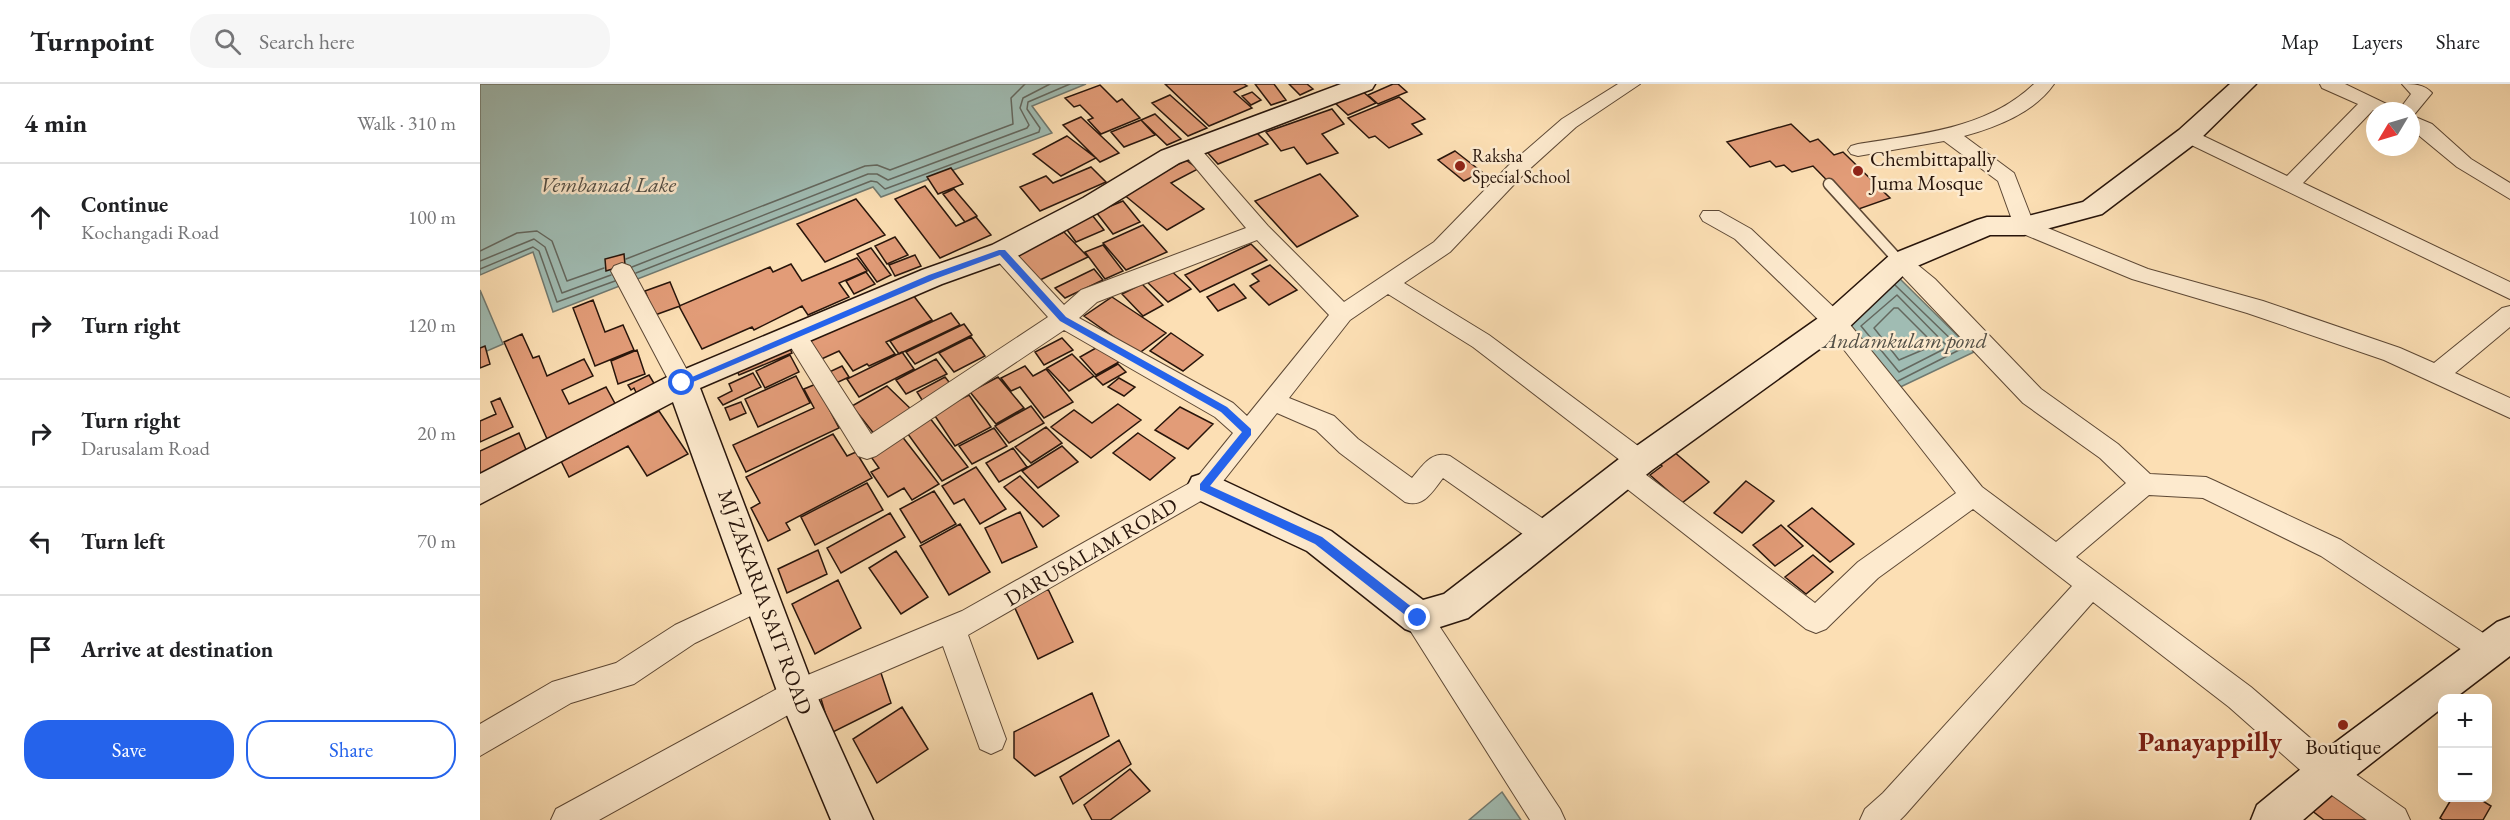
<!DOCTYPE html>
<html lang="en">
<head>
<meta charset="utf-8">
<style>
	:root { --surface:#fff; --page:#f6f6f6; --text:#202124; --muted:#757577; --line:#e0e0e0; --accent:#2563eb }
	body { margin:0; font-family:"EB Garamond",serif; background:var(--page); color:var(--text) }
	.controls { position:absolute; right:18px; bottom:18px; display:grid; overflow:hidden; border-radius:12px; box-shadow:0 6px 24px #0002 }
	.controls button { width:54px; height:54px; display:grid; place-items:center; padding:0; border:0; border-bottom:2px solid var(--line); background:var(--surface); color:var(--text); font:30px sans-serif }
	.compass { position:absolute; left:1886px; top:18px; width:54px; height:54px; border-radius:50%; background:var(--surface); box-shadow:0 6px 24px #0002; rotate:232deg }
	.stop { position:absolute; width:18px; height:18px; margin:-14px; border:4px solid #2563eb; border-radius:50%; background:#fff }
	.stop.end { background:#2563eb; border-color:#fff; box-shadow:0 2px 6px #0008 }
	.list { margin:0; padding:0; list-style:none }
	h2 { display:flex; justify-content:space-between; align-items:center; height:78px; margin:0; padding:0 24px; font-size:26px }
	h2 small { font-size:20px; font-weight:400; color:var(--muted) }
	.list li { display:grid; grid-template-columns:39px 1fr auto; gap:18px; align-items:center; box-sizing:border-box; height:108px; padding:0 24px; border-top:2px solid var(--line) }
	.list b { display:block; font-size:22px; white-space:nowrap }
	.list p { margin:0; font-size:20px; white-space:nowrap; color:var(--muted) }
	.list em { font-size:20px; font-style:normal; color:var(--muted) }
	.actions { display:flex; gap:12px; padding:18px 24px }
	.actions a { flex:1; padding:14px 0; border:2px solid var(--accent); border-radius:24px; text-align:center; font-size:21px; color:var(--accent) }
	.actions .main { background:var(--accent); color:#fff }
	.icon { flex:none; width:33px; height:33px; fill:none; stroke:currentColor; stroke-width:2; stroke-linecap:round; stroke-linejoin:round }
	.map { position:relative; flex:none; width:2030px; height:736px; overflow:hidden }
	header { display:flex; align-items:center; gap:36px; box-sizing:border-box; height:84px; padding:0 30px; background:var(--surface); border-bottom:2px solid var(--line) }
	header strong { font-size:28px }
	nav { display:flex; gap:33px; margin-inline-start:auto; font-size:21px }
	.search { width:420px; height:54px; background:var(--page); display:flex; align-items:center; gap:15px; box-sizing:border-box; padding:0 21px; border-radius:24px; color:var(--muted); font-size:22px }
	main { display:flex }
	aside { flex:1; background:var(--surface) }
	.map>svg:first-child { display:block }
	.water { fill:#a0bcb3; stroke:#707970; stroke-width:1.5 }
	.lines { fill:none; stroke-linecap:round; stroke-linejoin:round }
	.shore { stroke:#64685f; stroke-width:1.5 }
	.building { fill:#e29c78; stroke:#28150b; stroke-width:1.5 }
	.lane-casing { stroke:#5d4835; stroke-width:13 }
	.street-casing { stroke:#5d4835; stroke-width:2 }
	.secondary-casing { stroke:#28150b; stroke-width:3 }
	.lane { stroke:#fdeace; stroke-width:10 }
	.street { fill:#fdeace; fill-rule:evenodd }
	.secondary { fill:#fdeace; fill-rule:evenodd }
	.route { fill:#2563eb }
	.poi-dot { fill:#8f2418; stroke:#fdeace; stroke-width:2 }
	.labels { text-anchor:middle; stroke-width:5; stroke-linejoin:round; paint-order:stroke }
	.far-poi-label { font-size:18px; fill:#28150b; stroke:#fdeace; text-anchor:start }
	.poi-label { font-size:21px; fill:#28150b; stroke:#fdeace; text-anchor:start }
	.street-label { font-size:21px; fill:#28150b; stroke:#fdeace }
	.water-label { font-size:22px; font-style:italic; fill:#524f46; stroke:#fdeace }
	.near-neighbourhood-label { font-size:27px; font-weight:bold; fill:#7a1f14; stroke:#fdeace }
</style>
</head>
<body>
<header>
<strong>Turnpoint</strong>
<div class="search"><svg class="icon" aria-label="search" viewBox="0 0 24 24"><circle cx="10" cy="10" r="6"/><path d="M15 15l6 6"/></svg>Search here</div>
<nav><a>Map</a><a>Layers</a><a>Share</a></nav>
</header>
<main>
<aside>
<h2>4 min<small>Walk · 310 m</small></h2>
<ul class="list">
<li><svg class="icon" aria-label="ahead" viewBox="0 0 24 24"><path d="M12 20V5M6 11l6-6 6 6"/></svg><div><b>Continue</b><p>Kochangadi Road</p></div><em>100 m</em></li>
<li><svg class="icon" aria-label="right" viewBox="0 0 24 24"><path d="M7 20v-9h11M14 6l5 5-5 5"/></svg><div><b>Turn right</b></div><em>120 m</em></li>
<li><svg class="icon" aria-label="right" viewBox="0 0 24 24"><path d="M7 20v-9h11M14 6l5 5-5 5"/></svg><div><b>Turn right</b><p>Darusalam Road</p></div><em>20 m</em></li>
<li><svg class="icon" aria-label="left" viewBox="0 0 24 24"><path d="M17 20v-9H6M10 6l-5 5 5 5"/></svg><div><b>Turn left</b></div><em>70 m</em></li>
<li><svg class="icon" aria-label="arrive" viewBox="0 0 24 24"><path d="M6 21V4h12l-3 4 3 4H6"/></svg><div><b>Arrive at destination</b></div></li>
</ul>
<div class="actions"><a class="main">Save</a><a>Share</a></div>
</aside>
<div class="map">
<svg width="2030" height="736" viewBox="0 0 2030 736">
	<rect width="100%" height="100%" fill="#fcdfb4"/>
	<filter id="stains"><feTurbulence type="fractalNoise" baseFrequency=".00333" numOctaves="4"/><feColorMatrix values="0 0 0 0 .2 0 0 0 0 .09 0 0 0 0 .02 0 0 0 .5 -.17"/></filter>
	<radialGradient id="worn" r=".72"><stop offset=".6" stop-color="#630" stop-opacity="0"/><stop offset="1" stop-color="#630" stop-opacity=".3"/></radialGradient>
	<path class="water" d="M0,0H606L552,22L572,49L401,113L393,103L73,228L53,168L0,191Z
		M1417,192L1494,268L1414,306L1362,240Z
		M0,206L23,260L0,270Z
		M1022,708L1041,736H989Z"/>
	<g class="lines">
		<path class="shore" d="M0,167L37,149L57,147L72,157L87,197L124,184
			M146,175L385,82L397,81L410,86L533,40L531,14L545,0
			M0,177L54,155L65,163L82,209L131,191
			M152,183L388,90H397L408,96L547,44L549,41L540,24L543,14L570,0
			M0,185L53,163L59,167L77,218L135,197
			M156,189L391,97L397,98L405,105L559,48L560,44L547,25L548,18L590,0
			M1415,201L1481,265L1418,297
			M1417,211L1468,263L1419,288L1381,242Z
			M1414,224H1418L1452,258V262L1419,276L1394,244Z"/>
	</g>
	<path class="building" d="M685,0H764L767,2L754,8L772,24L729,42Z
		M775,0H794L806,16L791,21Z
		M809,0H827L833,5L820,11Z
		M913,0H918L927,8L898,20L888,11Z
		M620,1L637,18L642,15L660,34L621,50L608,36L613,34L600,21L594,23L585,14Z
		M881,6L896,19L868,31L854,18Z
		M772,8L781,16L771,21L762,12Z
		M690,11L727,44L708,52L672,19Z
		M919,13L945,35L932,40L942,50L909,64L895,52L889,54L868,34Z
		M852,25L864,40L842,50L858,69L827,80L814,63L801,67L786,48Z
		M675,30L701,55L687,61L661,36Z
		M601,33L639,69L620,78L583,41Z
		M661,36L675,51L644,63L631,48Z
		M1311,40L1330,58L1338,55L1354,71L1363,68L1410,114L1376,126L1333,82L1312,88L1304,81L1296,83L1290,77L1270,83L1247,58Z
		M773,45L788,60L738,80L727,68Z
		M587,52L616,74L581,92L553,70Z
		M975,67L1002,88L984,97L958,76Z
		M706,76L718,85L691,99L724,125L687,146L643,110Z
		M611,83L626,98L560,127L540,103L566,92L573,99Z
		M471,84L483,100L458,110L447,93Z
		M840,90L878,132L817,163L775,117Z
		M445,102L476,142L496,133L511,151L460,174L415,115Z
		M474,105L497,132L485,138L463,110Z
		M376,115L405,151L345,178L317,140Z
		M643,117L660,138L633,150L616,128Z
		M612,131L624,146L596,158L585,143Z
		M663,141L687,168L646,186L623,159Z
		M584,148L608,173L560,196L537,171Z
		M415,153L428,171L407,180L395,162Z
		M771,160L787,176L720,208L705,191Z
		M623,161L643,187L625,195L605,168Z
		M391,164L411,191L397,198L377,170Z
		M144,170L145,181L126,187L125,175Z
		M435,171L441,182L415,192L409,181Z
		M377,174L387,187L359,199L369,213L328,231L322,222L274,246L272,243L222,265L199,222L290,183L293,188L311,180L322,197Z
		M790,181L817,206L789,221L770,202L779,197L772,190Z
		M688,184L711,205L688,218L665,196Z
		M614,185L623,196L585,214L575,204Z
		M386,188L395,200L374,210L366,197Z
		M190,198L200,222L175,231L165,207Z
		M662,200L683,221L663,232L642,210Z
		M754,200L766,214L738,227L727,213Z
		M430,207L452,236L406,258L415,270L389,282L387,280L373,287L359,267L335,278L322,257Z
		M632,213L686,249L658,270L604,232Z
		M113,216L125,248L143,241L154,266L115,282L93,224Z
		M471,229L480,241L419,270L410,257Z
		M484,240L492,251L435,280L426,268Z
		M691,249L723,271L703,287L670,267Z
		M42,250L53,274L59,272L67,292L104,275L113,292L82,306L89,320L126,303L138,325L68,357L24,258Z
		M491,253L505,272L474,288L459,269Z
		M582,254L593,266L564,281L555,268Z
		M307,258L312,269L259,291L254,280Z
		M623,260L639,278L616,291L600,273Z
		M5,262L10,280L0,284V264Z
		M157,266L165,290L138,300L131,277Z
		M422,268L434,285L379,313L367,295Z
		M592,270L614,292L589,307L567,284Z
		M310,271L319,288L285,304L276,287Z
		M456,275L467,290L426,310L416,296Z
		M638,280L646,288L623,301L615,293Z
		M362,282L369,293L352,301L345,290Z
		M545,282L553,292L566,285L593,318L564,334L540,303L531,307L521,294Z
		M273,289L281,303L243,321L238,314L252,307L249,300Z
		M169,291L178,306L159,315L154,304L151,306L148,301Z
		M316,292L330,319L278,343L265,315Z
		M465,293L473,303L444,319L437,308Z
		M518,293L544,324L516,340L490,308Z
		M639,294L655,303L644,312L628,303Z
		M336,300L359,344L266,388L253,361L334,324L324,305Z
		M407,302L434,328L395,351L372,322Z
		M489,311L511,343L475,362L453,329Z
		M20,314L33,343L0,358V337L16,330L11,318Z
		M261,318L266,329L250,336L245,324Z
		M638,320L661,336L611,374L571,343L594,326L612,339Z
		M551,322L564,339L529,359L515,342Z
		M700,323L733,340L708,365L675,346Z
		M179,327L208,370L167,392L148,362L89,393L81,377Z
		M449,333L488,383L462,397L425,346Z
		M566,343L582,359L551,379L535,363Z
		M514,344L527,362L492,380L479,362Z
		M39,349L47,368L0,390V367Z
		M658,349L695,374L670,396L633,369Z
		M353,350L367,372L376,368L392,394L306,439L310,446L288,457L271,424L280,419L266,393Z
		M421,351L459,400L432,416L424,404L408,413L391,388L399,384L389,370Z
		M1186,361L1229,398L1202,419L1170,391L1182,382L1170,373Z
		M582,362L598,378L558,404L542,387Z
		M533,364L547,383L519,398L506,379Z
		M496,383L526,425L500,440L484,415L474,420L462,402Z
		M540,392L579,432L563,443L524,403Z
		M1266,397L1294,417L1262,449L1234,429Z
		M387,399L403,426L335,461L321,433Z
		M454,407L476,440L441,459L420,425Z
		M1332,424L1374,460L1350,478L1308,442Z
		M540,428L557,463L522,479L505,444Z
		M410,429L425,453L361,489L347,464Z
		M480,440L510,488L469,511L440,462Z
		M1301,441L1323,462L1295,482L1273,461Z
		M338,466L347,490L307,509L298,485Z
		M416,467L448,513L421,530L389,484Z
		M1333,471L1353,488L1326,510L1305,493Z
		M358,496L381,544L335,570L312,520Z
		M568,505L593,558L558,575L534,522Z
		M398,580L411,619L351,649L339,608Z
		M612,609L629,652L555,692L534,674V648Z
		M422,623L448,665L397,699L373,655Z
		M639,656L651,680L593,720L580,693Z
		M650,685L670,707L630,736H612L604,721Z
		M1853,702L1895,736H1844L1831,726Z
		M1972,714H1998L2011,722L2003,736H1963L1960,734Z"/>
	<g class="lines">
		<defs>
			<path id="lane" d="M1349,100L1420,178"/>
			<path id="street" d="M1138,0H1160L1096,43L1043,91L970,168L924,199L1009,251L1169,370L1173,377L1169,384L1161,387L1335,519L1378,478L1476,409L1347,244L1255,155L1223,137L1220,132L1223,127H1239L1271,145L1363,232L1502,403L1576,458L1646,399L1620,374L1543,319L1409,178L1412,173L1420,170L1428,173L1455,195L1561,305L1638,360L1670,390L1726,393L1735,397L1861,456L2017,558L2022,567L2017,576L2007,580L1997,576L1841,472L1723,414L1669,411L1596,473L1771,603L1858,678L1925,725L1930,736H1887L1836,700L1749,623L1613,518L1425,731L1420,736H1380L1385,725L1403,709L1592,502L1493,425L1398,494L1346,545L1336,549L1326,545L1137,397L1133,390L1137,383L1145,380L993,263L908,210L870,236L809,314L854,332L878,355L932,394C943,381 952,366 970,372L1077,444L1081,452L1077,460L1067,463L1057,460L963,394C952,408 944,424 925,418L860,369L836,346L797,329L733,410L488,551L526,655L522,665L511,670L500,665L463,562L328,620L119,736H71L76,725L306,600L482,527L715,396L753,349L735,333L584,246L396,372L387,375L378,372L307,257L303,251L307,245L315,243L323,245L391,350L568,233L514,173L511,168L514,163L522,161L530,163L584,221L601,206L766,144L700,65L703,61H717L788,142L864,218L954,158L1029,81L1082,35ZM777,156L849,231L767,332L753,319L599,234L617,218Z
				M1554,0H1574C1554,29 1516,43 1484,52L1534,89L1553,138L1668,185L1783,217L1920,264L1954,279L2022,224L2030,222V243L1975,289L2030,314V334L1904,276L1767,229L1652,195L1536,147L1518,97L1464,57L1378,72L1371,70L1368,66L1371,62L1378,60C1440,50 1507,45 1554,0Z
				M1840,0H1865L1919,26L1931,10L1922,0C1934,0 1944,0 1952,9L1933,32L1952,40L1991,75L2030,99V115L1977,83L1931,45V27L1893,26L1823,99L2030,198V215L1701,56L1698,52L1701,48H1715L1807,92L1878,20L1842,4Z
				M142,179L150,182L153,187L214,299L211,305L202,308L193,305L190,299L131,187L134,182Z
				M283,500L293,503L297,512L293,521L215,559L154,600L91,619L0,672V640L72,598L136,579L195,541Z
				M938,521L948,525L1080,725L1085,736H1050L928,543L924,534L928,525Z"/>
			<path id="secondary" d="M861,0H895L892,5L699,79L623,126L532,175L462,200L220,304L336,610L393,736H351L298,610L193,318L0,420V390L191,291L442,186L512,161L603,114L681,67Z
				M1750,0H1776L1717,58L1622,130L1544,151H1510L1430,185L1366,246L1172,386L988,534L938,550L925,545L827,467L712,413L707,403L712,393L724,389L736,393L851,447L943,516L964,510L1148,368L1344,230L1410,171L1497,136L1507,133H1544L1603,118L1699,46Z
				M2030,533V572L1975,614H1962V624L1861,703L1823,736H1771L1777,721L1833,675L2017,538Z"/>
		</defs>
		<use href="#lane" class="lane-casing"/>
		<use href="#street" class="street-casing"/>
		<use href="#secondary" class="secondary-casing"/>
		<use href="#lane" class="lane"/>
		<use href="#street" class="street"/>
		<use href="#secondary" class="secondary"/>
	</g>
	<path class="route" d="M519,166H525L586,233L747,323L771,345V351L730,402L842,453L942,531V538H934L835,460L720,406V400L762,348L741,328L580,237L520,171L455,195L206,301L198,299L449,191Z"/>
	<g class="poi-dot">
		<circle cx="980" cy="82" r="6"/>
		<circle cx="1378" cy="87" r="6"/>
		<circle cx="1863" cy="641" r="6"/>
	</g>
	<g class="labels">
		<g class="far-poi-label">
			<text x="992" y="78">Raksha<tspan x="992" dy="21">Special School</tspan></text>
		</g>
		<g class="poi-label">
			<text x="1390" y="82">Chembittapally<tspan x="1390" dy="24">Juma Mosque</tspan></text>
			<text x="1863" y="670" text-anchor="middle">Boutique</text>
		</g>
		<g class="street-label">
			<text transform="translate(611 468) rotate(-30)" y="7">DARUSALAM ROAD</text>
			<text transform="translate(285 518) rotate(70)" y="7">MJ ZAKARIA SAIT ROAD</text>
		</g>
		<g class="water-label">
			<text x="128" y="108">Vembanad Lake</text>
			<text x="1425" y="264">Andamkulam pond</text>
		</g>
		<g class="near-neighbourhood-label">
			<text x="1730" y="667">Panayappilly</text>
		</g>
	</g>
	<rect width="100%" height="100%" filter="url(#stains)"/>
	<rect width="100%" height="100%" fill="url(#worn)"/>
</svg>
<div class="controls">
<button>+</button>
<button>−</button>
</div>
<svg class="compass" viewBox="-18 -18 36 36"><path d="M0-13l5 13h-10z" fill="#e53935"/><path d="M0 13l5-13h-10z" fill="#757577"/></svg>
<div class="stop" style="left:202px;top:299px"></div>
<div class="stop end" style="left:938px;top:534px"></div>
</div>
</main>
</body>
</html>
